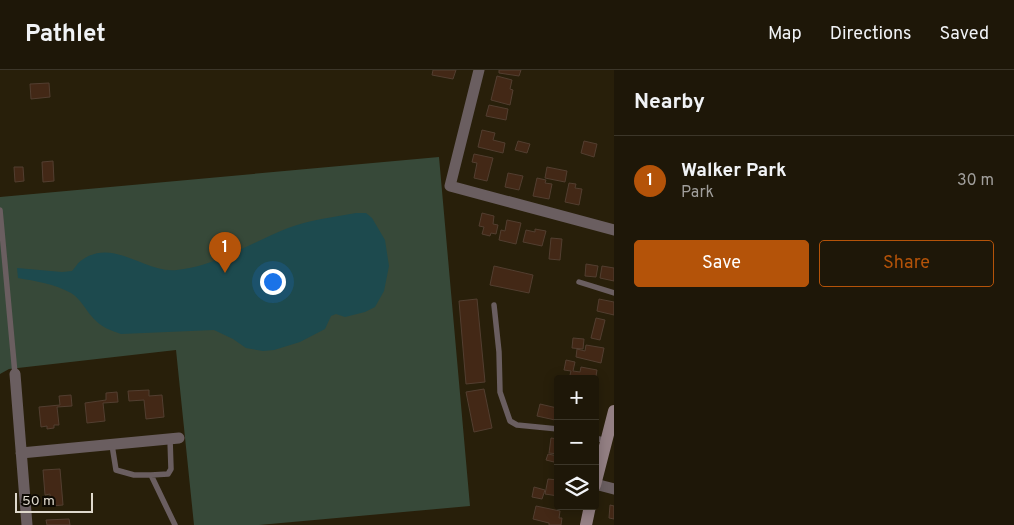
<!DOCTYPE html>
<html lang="en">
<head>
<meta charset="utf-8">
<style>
	:root { --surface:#1e1708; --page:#262012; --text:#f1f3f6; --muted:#a19f9c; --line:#3c3629; --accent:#b45309 }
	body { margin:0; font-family:Overpass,sans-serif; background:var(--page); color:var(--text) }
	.controls { position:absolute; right:15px; bottom:15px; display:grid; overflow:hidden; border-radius:5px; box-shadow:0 2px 12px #0003 }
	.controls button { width:45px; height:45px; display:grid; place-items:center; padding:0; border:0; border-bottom:1px solid var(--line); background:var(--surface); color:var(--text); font:25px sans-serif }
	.scale { position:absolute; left:15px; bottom:12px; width:78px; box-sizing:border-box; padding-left:5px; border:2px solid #dfd9cd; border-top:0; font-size:14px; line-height:18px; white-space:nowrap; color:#dfd9cd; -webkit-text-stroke:4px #0e0a03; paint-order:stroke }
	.you { position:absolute; left:272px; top:211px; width:18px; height:18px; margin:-12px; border:4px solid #fff; border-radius:50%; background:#1a73e8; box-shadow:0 0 0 8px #1a73e833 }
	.badge { display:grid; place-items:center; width:32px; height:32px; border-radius:50%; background:var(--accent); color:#fff; font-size:16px; font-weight:700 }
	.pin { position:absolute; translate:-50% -41px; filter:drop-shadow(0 1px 2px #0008) }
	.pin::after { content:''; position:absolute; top:26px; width:18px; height:15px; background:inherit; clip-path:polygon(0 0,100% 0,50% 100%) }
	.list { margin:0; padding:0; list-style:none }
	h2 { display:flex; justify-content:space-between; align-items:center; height:65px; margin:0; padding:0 20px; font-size:21px }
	h2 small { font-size:16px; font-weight:400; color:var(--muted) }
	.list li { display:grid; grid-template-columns:32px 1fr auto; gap:15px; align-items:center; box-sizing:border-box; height:90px; padding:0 20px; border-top:1px solid var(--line) }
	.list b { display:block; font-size:19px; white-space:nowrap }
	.list p { margin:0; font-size:16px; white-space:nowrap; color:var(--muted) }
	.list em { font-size:16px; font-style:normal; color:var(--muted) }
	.actions { display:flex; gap:10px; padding:15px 20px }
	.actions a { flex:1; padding:11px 0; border:1px solid var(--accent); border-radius:5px; text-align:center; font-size:18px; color:var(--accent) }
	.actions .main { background:var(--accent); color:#fff }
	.icon { flex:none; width:28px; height:28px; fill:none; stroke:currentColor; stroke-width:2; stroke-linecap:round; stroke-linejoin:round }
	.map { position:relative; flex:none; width:614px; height:455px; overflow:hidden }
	header { display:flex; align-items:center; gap:30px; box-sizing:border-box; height:70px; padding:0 25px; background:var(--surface); border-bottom:1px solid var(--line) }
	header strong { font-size:24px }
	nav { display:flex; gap:28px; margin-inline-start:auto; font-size:18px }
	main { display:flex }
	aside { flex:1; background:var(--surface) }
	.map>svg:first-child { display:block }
	.green { fill:#374939 }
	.water { fill:#1d4a4e }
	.building { fill:#432816; stroke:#523e30 }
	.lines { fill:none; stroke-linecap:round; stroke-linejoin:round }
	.lane { stroke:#6a5e60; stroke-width:5.5 }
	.street { stroke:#6a5e60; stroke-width:11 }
	.secondary { stroke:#948084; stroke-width:12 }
</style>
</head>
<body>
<header>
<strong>Pathlet</strong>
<nav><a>Map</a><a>Directions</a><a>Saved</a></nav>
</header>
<main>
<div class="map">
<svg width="614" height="455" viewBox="0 0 614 455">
	<rect width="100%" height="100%" fill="#281f0a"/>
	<path class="green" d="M439,87L470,436L259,455H194L176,280L9,299L0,304V127Z"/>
	<path class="water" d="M356,143H366L372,148L385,170L389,196L384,221L375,237L365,242L345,247L336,244L331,246L325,259L300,272L274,280L263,281L246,278L233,269L214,260L121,264C112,261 101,257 94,249C86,241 81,229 71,223C55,214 35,211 18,208L17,198L62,202L72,201C75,198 78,192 82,190C114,167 145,204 177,200C216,196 252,172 288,158C310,150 333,147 356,143Z"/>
	<path class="building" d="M433,0H456L453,9L432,5Z
		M499,0H521L519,6L499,3Z
		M497,6L512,10L510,19L513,20L510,35L491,30Z
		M49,13L50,27L31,29L30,14Z
		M489,35L508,39L506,50L486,46Z
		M482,60L495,63L493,70L505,73L503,83L478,77Z
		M518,71L530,74L527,83L515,80Z
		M584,71L597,74L594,87L581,83Z
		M474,84L493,88L487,111L474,108L477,93L472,92Z
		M53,91L54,111L43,112L42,92Z
		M14,97H23L24,111L15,112Z
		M547,97L567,101L565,112L545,108Z
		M508,103L523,106L519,120L505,117Z
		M537,108L546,110L545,113L552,114L549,129L533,126Z
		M569,113L576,114L575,118L582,119L579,135L565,132Z
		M482,143L494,146L493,154L498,155L496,164L491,163L490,166L482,164L484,157L479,156Z
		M507,150L521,153L516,174L499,170L501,160L505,161Z
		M535,159L546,161L542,176L523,172L526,160L535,162Z
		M551,168L562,169L560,190L549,189Z
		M586,194L598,196L596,207L585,206Z
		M494,196L533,205L529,223L490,215Z
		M602,196L614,198V211L600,208Z
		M477,229L485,312L466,314L459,231Z
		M599,229L614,232V245L597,241Z
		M596,248L605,250L600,270L591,268Z
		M573,268L584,269L583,279L572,278Z
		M586,275L604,278L601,293L576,287L577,279L585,281Z
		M566,290L575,292L573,301L580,302L581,297L597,300L595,312V309H569L571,301L564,300Z
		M484,319L492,358L474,362L466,322Z
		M149,320V326L162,325L164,347L146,349L144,330L129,331L128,321Z
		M117,322L118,332L103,333L105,351L87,353L85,333L106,330V323Z
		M71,325L72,336L57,337L59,355H54V358L47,359V356L41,357L39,337L60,335L59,326Z
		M540,334L557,338L555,350L537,346Z
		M551,368L558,369V384L549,383Z
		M548,384L558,386V393L546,390Z
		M60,399L63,435L51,436L50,424L45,425L43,400Z
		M548,409L558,410V426L545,424Z
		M534,417L545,420L542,429L532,427Z
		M610,435L614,436V449L609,448Z
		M536,436L560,441L559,448H562L561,455H549V453L533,449Z
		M69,449L70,455H47L46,450Z"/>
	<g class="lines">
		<path class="lane" d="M0,140L15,304
			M579,212L614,223
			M494,235L499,282L500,322L510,351L517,355L558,359
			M595,368L607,371
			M112,375L116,400L134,405H151L175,455
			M151,405L168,404L171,399L170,369"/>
		<path class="street" d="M479,0L450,116L614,160
			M15,304L27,455
			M21,383L179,368
			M595,414L614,419"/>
		<path class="secondary" d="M595,415L614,341
			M586,455L590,436"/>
	</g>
</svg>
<div class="controls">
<button>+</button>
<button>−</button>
<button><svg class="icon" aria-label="layers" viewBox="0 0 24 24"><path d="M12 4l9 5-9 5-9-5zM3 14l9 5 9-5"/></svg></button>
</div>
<div class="scale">50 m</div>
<div class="you"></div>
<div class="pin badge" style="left:225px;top:203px">1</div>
</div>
<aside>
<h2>Nearby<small></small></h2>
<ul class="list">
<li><span class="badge">1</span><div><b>Walker Park</b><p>Park</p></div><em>30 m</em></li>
</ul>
<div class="actions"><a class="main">Save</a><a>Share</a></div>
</aside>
</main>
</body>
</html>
